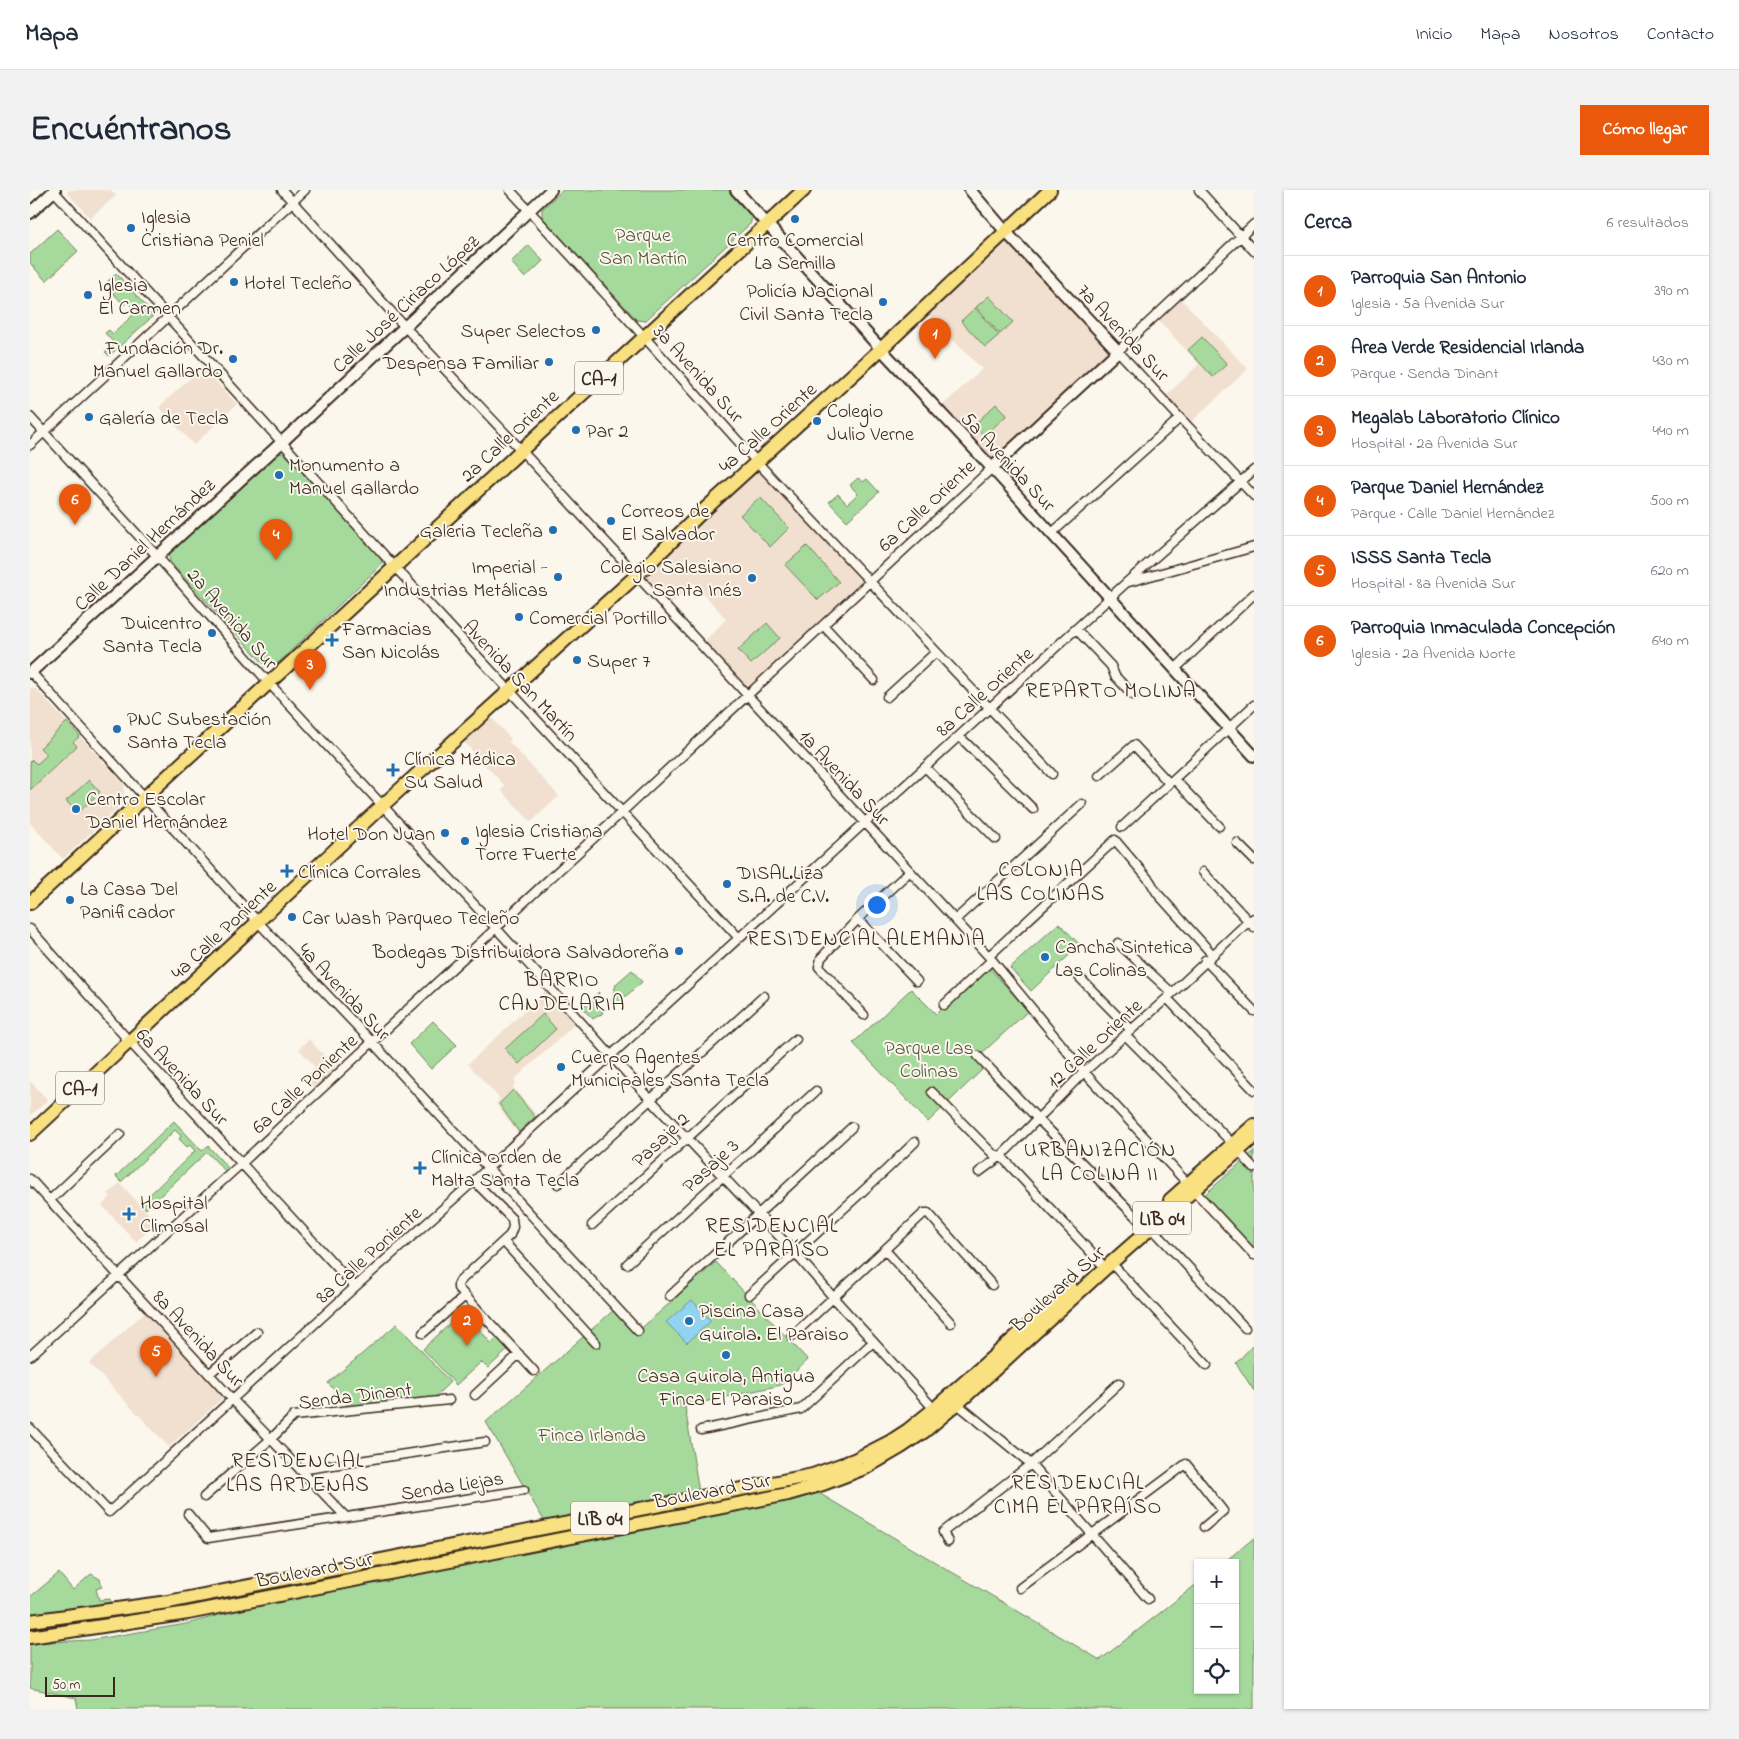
<!DOCTYPE html>
<html lang="es">
<head>
<meta charset="utf-8">
<style>
	:root { --surface:#fff; --page:#f2f2f3; --text:#1f2937; --muted:#747a83; --line:#e0e1e3; --accent:#ea580c }
	body { margin:0; font-family:"Indie Flower",sans-serif; background:var(--page); color:var(--text) }
	.controls { position:absolute; right:15px; bottom:15px; display:grid; overflow:hidden; border-radius:0px; box-shadow:0 1px 4px #0004 }
	.controls button { width:45px; height:45px; display:grid; place-items:center; padding:0; border:0; border-bottom:1px solid var(--line); background:var(--surface); color:var(--text); font:25px sans-serif }
	.scale { position:absolute; left:15px; bottom:12px; width:70px; box-sizing:border-box; padding-left:5px; border:2px solid #3b2a1e; border-top:0; font-size:14px; line-height:18px; white-space:nowrap; color:#3b2a1e; -webkit-text-stroke:4px #fbf7ec; paint-order:stroke }
	.you { position:absolute; left:846px; top:714px; width:18px; height:18px; margin:-12px; border:4px solid #fff; border-radius:50%; background:#1a73e8; box-shadow:0 0 0 8px #1a73e833 }
	.badge { display:grid; place-items:center; width:32px; height:32px; border-radius:50%; background:var(--accent); color:#fff; font-size:16px; font-weight:700 }
	.pin { position:absolute; translate:-50% -41px; filter:drop-shadow(0 1px 2px #0008) }
	.pin::after { content:''; position:absolute; top:26px; width:18px; height:15px; background:inherit; clip-path:polygon(0 0,100% 0,50% 100%) }
	.list { margin:0; padding:0; list-style:none }
	h2 { display:flex; justify-content:space-between; align-items:center; height:65px; margin:0; padding:0 20px; font-size:21px }
	h2 small { font-size:16px; font-weight:400; color:var(--muted) }
	.list li { display:grid; grid-template-columns:32px 1fr auto; gap:15px; align-items:center; box-sizing:border-box; height:70px; padding:0 20px; border-top:1px solid var(--line) }
	.list b { display:block; font-size:19px; white-space:nowrap }
	.list p { margin:0; font-size:16px; white-space:nowrap; color:var(--muted) }
	.list em { font-size:16px; font-style:normal; color:var(--muted) }
	.icon { flex:none; width:28px; height:28px; fill:none; stroke:currentColor; stroke-width:2; stroke-linecap:round; stroke-linejoin:round }
	.map { position:relative; flex:none; width:1224px; height:1519px; overflow:hidden; border-radius:0px }
	header { display:flex; align-items:center; gap:30px; box-sizing:border-box; height:70px; padding:0 25px; background:var(--surface); border-bottom:1px solid var(--line) }
	header strong { font-size:24px }
	nav { display:flex; gap:28px; margin-inline-start:auto; font-size:18px }
	.intro { display:flex; align-items:center; justify-content:space-between; box-sizing:border-box; height:120px; padding:0 30px }
	h1 { margin:0; font-size:35px }
	.button { padding:12px 22px; border-radius:0px; background:var(--accent); color:#fff; font-size:18px; font-weight:700 }
	main { display:flex; gap:30px; padding:0 30px }
	aside { flex:1; background:var(--surface); border-radius:0px; box-shadow:0 1px 4px #0004 }
	.map>svg:first-child { display:block }
	.built { fill:#f1e0cf }
	.green { fill:#a6da9d; stroke:#70825e }
	.water { fill:#91d4f2; stroke:#6f909d }
	.lines { fill:none; stroke-linecap:round; stroke-linejoin:round }
	.minor-casing { stroke:#3b2a1e; stroke-width:11 }
	.tertiary-casing { stroke:#3b2a1e; stroke-width:14 }
	.primary-casing { stroke:#3b2a1e; stroke-width:16 }
	.trunk-casing { stroke:#3b2a1e; stroke-width:16 }
	.minor { stroke:#fbf7ec; stroke-width:8 }
	.tertiary { stroke:#fbf7ec; stroke-width:10 }
	.primary { stroke:#f9e181; stroke-width:12 }
	.trunk { stroke:#f9e181; stroke-width:12 }
	.poi-dot { fill:#1f6fb2; stroke:#fbf7ec; stroke-width:2 }
	.labels { text-anchor:middle; stroke-width:4; stroke-linejoin:round; paint-order:stroke }
	.shield { fill:#fbf7ec; stroke:#75685c; stroke-width:1 }
	.shield-label { font-size:19px; font-weight:bold; fill:#3b2a1e }
	.poi-label { font-size:20px; fill:#3b2a1e; stroke:#fbf7ec; text-anchor:start }
	.park-label { font-size:20px; fill:#56563e; stroke:#fbf7ec }
	.street-label { font-size:20px; fill:#3b2a1e; stroke:#fbf7ec }
	.neighbourhood-label { font-size:21px; letter-spacing:1px; fill:#3b2a1e; stroke:#fbf7ec }
</style>
</head>
<body>
<header>
<strong>Mapa</strong>
<nav><a>Inicio</a><a>Mapa</a><a>Nosotros</a><a>Contacto</a></nav>
</header>
<div class="intro"><h1>Encuéntranos</h1><a class="button">Cómo llegar</a></div>
<main>
<div class="map">
<svg width="1224" height="1519" viewBox="0 0 1224 1519">
	<rect width="100%" height="100%" fill="#fbf7ec"/>
	<filter id="ink" filterUnits="userSpaceOnUse"><feTurbulence type="fractalNoise" baseFrequency=".02" numOctaves="2"/><feDisplacementMap in="SourceGraphic" scale="10" xChannelSelector="R" yChannelSelector="G"/><feConvolveMatrix kernelMatrix="1 2 1 2 8 2 1 2 1" color-interpolation-filters="sRGB"/></filter>
	<g filter="url(#ink)">
		<path class="built" d="M39,0H81L86,6L60,28L37,2Z
			M975,47L1083,160L962,274L911,217L952,179L896,123Z
			M1151,109L1218,179L1160,233L1136,206L1169,174L1128,130Z
			M172,177L207,214L164,255L129,217Z
			M733,276L831,383L830,397L721,498L709,493L673,453L696,429L664,393L639,415L607,381L721,277Z
			M0,498L6,499L95,595L92,614L33,669L0,633Z
			M461,527L481,549L479,552L529,606L501,632L471,600L475,596L434,552Z
			M519,798L549,830L484,890L486,893L483,897L508,927L488,944L466,914L470,909L438,874Z
			M279,849L307,880L285,900L274,888L285,877L269,859Z
			M0,891L18,910L0,926Z
			M90,993L126,1032L106,1052L72,1015L81,1007L78,1004Z
			M118,1119L196,1205L139,1257L59,1173Z"/>
		<path class="green" d="M533,0H699L721,24V33L615,131L607,130L512,27V19Z
			M27,39L48,61L16,91L0,73V64Z
			M499,55L513,71L495,88L481,72Z
			M86,83L122,123V127L79,166L75,162L84,153L75,143L79,140L83,144L103,125L99,121L102,117L97,111L94,115L75,94Z
			M959,106L983,132L970,144L946,117Z
			M945,118L969,145L955,157L931,131Z
			M1172,147L1197,174L1183,187L1158,160Z
			M966,214L977,225L954,246L944,235Z
			M254,263L351,367L352,374L248,473L235,475L140,372L139,364L246,264Z
			M828,288L833,292L837,289L849,302L817,331L799,312L808,304L817,314L828,304L820,295Z
			M730,307L759,338L740,357L710,325Z
			M777,356L809,392L788,410L755,375Z
			M737,433L750,448L721,474L708,460Z
			M37,532L50,546L43,552L47,556L0,600V572L2,570L7,574L17,565L10,558Z
			M59,590L70,602L48,623L36,611Z
			M1029,733L1050,755L1001,801L980,778Z
			M956,774L998,821L949,866L957,875L898,932L823,853L881,799L906,824Z
			M602,780L612,792L588,813H581L586,794Z
			M569,802L567,811L573,818L572,824L569,825L563,829L552,818Z
			M513,824L526,839L489,874L475,859Z
			M403,831L427,855L401,879L379,854Z
			M483,900L505,927L489,942L469,914Z
			M144,931L172,961L178,956L200,980L197,983L177,962L116,1019L111,1013L165,961L160,955L157,957L149,949L151,946L145,940L91,992L86,986Z
			M1224,961V1065L1171,1008Z
			M686,1072L778,1170L751,1195L651,1217H655L669,1302L516,1334L456,1232L585,1119L606,1143Z
			M441,1114L450,1125L443,1132L461,1153L470,1146L480,1158L458,1178L451,1172L426,1195L393,1159Z
			M367,1134L420,1192L403,1209L323,1221L298,1193Z
			M1224,1154V1201L1206,1173Z
			M787,1302L1070,1470L1168,1393V1500H1205V1373H1193L1224,1348V1519H48L46,1508L0,1498V1453L61,1450L156,1434L216,1418L650,1328L698,1323Z
			M29,1383L43,1400L61,1384L70,1389L72,1397L66,1399L69,1410L80,1409L81,1415L0,1425V1407Z"/>
		<path class="water" d="M662,1110L681,1131L657,1153L636,1132Z"/>
		<g class="lines">
			<defs>
				<path id="minor" d="M23,0L364,376L709,748
					M252,0L375,137L491,260L962,770L1054,882L1224,1065
					M480,0L542,67L727,272L1022,584
					M1169,0L1224,61
					M1224,34L1088,161L1150,228L1224,306
					M0,227L127,366L239,493L466,738L621,910L765,1063L803,1107L904,1219
					M0,255L275,0
					M1022,343L1150,228
					M1099,392L1224,357
					M793,435L844,490
					M1046,439L1081,476L1085,486L1103,505
					M1145,479L1224,404
					M0,481L228,732L342,852L608,1141
					M857,507L906,462
					M929,546L1003,619
					M895,577L966,649
					M1069,586L1104,555L1139,593
					M1144,589L1189,636
					M1092,637L1224,515
					M1207,653L1224,670
					M1173,682L1224,737
					M828,729L887,791
					M925,730L1052,614
					M0,739L99,851L325,1097
					M1088,753L1142,803
					M959,766L1085,650L1120,691L1127,703L1182,764
					M1175,770L1224,821
					M1049,787L1101,840
					M1137,808L1224,900
					M914,815L962,770
					M834,825L789,777L791,768L828,729L880,681
					M1095,845L1203,954
					M948,866L1008,929L1113,1034
					M902,902L963,964L971,966L1070,1072
					M1208,961L1224,978
					M949,982L971,966L1054,882L1137,808L1219,731L1224,728
					M0,989L202,1209L316,1327
					M444,991L482,1029L483,1037L480,1045L430,1091L428,1095V1098L504,1181
					M528,994L734,806
					M20,1010L90,944
					M562,1035L766,849
					M1121,1037L1215,1138
					M474,1052L566,1153
					M855,1060L921,1133
					M1081,1073L1177,1175
					M597,1074L786,901
					M719,1105L856,980L885,952
					M640,1106L822,937
					M393,1143L435,1106
					M762,1146L894,1023H898L962,1095
					M0,1166L212,973L261,927L592,622L962,278
					M179,1184L227,1142
					M445,1205L489,1164
					M926,1213L1001,1274L1118,1409
					M0,1238L79,1322L325,1097L444,991L929,546L1097,392L1224,280
					M671,1240L771,1219L843,1152
					M270,1280L455,1252
					M174,1307L241,1249L264,1226L419,1210
					M158,1324L178,1348L494,1300
					M918,1352L913,1342L1001,1274L1089,1193
					M990,1398L1156,1274L1193,1321L1174,1337"/>
				<path id="tertiary" d="M706,0L851,159L962,278L1224,566
					M940,0L975,41L1088,161L962,278
					M0,23L25,0
					M0,483L252,252L521,0"/>
				<path id="primary" d="M0,713L774,0
					M0,944L353,615L607,385L674,320L851,159L1020,0"/>
				<path id="trunk" d="M1140,1010L1224,935
					M0,1431L138,1412L783,1285L824,1270L861,1251L878,1240L904,1219L1041,1098
					M0,1447L158,1423L758,1304L793,1294L835,1278L871,1257L895,1241L927,1214L1081,1073L1224,947"/>
			</defs>
			<use href="#minor" class="minor-casing"/>
			<use href="#tertiary" class="tertiary-casing"/>
			<use href="#primary" class="primary-casing"/>
			<use href="#trunk" class="trunk-casing"/>
			<use href="#minor" class="minor"/>
			<use href="#tertiary" class="tertiary"/>
			<use href="#primary" class="primary"/>
			<use href="#trunk" class="trunk"/>
		</g>
	</g>
	<g class="poi-dot">
		<circle cx="765" cy="29" r="5"/>
		<circle cx="101" cy="38" r="5"/>
		<circle cx="204" cy="92" r="5"/>
		<circle cx="58" cy="105" r="5"/>
		<circle cx="853" cy="112" r="5"/>
		<circle cx="566" cy="140" r="5"/>
		<circle cx="203" cy="169" r="5"/>
		<circle cx="519" cy="172" r="5"/>
		<circle cx="59" cy="227" r="5"/>
		<circle cx="787" cy="231" r="5"/>
		<circle cx="546" cy="240" r="5"/>
		<circle cx="249" cy="285" r="5"/>
		<circle cx="581" cy="331" r="5"/>
		<circle cx="523" cy="340" r="5"/>
		<circle cx="528" cy="387" r="5"/>
		<circle cx="722" cy="388" r="5"/>
		<circle cx="489" cy="427" r="5"/>
		<circle cx="182" cy="443" r="5"/>
		<path d="M299.5 442.5h5v5h5v5h-5v5h-5v-5h-5v-5h5z"/>
		<circle cx="547" cy="470" r="5"/>
		<circle cx="87" cy="539" r="5"/>
		<path d="M360.5 572.5h5v5h5v5h-5v5h-5v-5h-5v-5h5z"/>
		<circle cx="46" cy="619" r="5"/>
		<circle cx="415" cy="643" r="5"/>
		<circle cx="435" cy="651" r="5"/>
		<path d="M254.5 673.5h5v5h5v5h-5v5h-5v-5h-5v-5h5z"/>
		<circle cx="697" cy="694" r="5"/>
		<circle cx="40" cy="710" r="5"/>
		<circle cx="262" cy="727" r="5"/>
		<circle cx="649" cy="761" r="5"/>
		<circle cx="1015" cy="767" r="5"/>
		<circle cx="531" cy="877" r="5"/>
		<path d="M387.5 970.5h5v5h5v5h-5v5h-5v-5h-5v-5h5z"/>
		<path d="M96.5 1016.5h5v5h5v5h-5v5h-5v-5h-5v-5h5z"/>
		<circle cx="659" cy="1131" r="5"/>
		<circle cx="696" cy="1165" r="5"/>
	</g>
	<g class="labels">
		<g class="shield">
			<rect x="545" y="171.5" width="48" height="33" rx="4"/>
			<rect x="26" y="881.5" width="48" height="33" rx="4"/>
			<rect x="1103" y="1011.5" width="58" height="33" rx="4"/>
			<rect x="541" y="1311.5" width="58" height="33" rx="4"/>
		</g>
		<g class="shield-label">
			<text x="569" y="195">CA-1</text>
			<text x="50" y="905">CA-1</text>
			<text x="1132" y="1035">LIB 04</text>
			<text x="570" y="1335">LIB 04</text>
		</g>
		<g class="poi-label">
			<text x="111" y="33">Iglesia<tspan x="111" dy="23">Cristiana Peniel</tspan></text>
			<text x="765" y="56" text-anchor="middle">Centro Comercial<tspan x="765" dy="23">La Semilla</tspan></text>
			<text x="214" y="99">Hotel Tecleño</text>
			<text x="68" y="101">Iglesia<tspan x="68" dy="23">El Carmen</tspan></text>
			<text x="843" y="107" text-anchor="end">Policía Nacional<tspan x="843" dy="23">Civil Santa Tecla</tspan></text>
			<text x="556" y="147" text-anchor="end">Super Selectos</text>
			<text x="193" y="164" text-anchor="end">Fundación Dr.<tspan x="193" dy="23">Manuel Gallardo</tspan></text>
			<text x="509" y="179" text-anchor="end">Despensa Familiar</text>
			<text x="797" y="227">Colegio<tspan x="797" dy="23">Julio Verne</tspan></text>
			<text x="69" y="234">Galería de Tecla</text>
			<text x="556" y="247">Par 2</text>
			<text x="259" y="281">Monumento a<tspan x="259" dy="23">Manuel Gallardo</tspan></text>
			<text x="591" y="327">Correos de<tspan x="591" dy="23">El Salvador</tspan></text>
			<text x="513" y="347" text-anchor="end">Galeria Tecleña</text>
			<text x="518" y="383" text-anchor="end">Imperial -<tspan x="518" dy="23">Industrias Metálicas</tspan></text>
			<text x="712" y="383" text-anchor="end">Colegio Salesiano<tspan x="712" dy="23">Santa Inés</tspan></text>
			<text x="499" y="434">Comercial Portillo</text>
			<text x="172" y="439" text-anchor="end">Duicentro<tspan x="172" dy="23">Santa Tecla</tspan></text>
			<text x="312" y="445">Farmacias<tspan x="312" dy="23">San Nicolás</tspan></text>
			<text x="557" y="477">Super 7</text>
			<text x="97" y="535">PNC Subestación<tspan x="97" dy="23">Santa Tecla</tspan></text>
			<text x="374" y="575">Clínica Médica<tspan x="374" dy="23">Su Salud</tspan></text>
			<text x="56" y="615">Centro Escolar<tspan x="56" dy="23">Daniel Hernández</tspan></text>
			<text x="445" y="647">Iglesia Cristiana<tspan x="445" dy="23">Torre Fuerte</tspan></text>
			<text x="405" y="650" text-anchor="end">Hotel Don Juan</text>
			<text x="268" y="688">Clínica Corrales</text>
			<text x="707" y="689">DISAL.Liza<tspan x="707" dy="23">S.A. de C.V.</tspan></text>
			<text x="50" y="705">La Casa Del<tspan x="50" dy="23">Panificador</tspan></text>
			<text x="272" y="734">Car Wash Parqueo Tecleño</text>
			<text x="1025" y="763">Cancha Sintetica<tspan x="1025" dy="23">Las Colinas</tspan></text>
			<text x="639" y="768" text-anchor="end">Bodegas Distribuidora Salvadoreña</text>
			<text x="541" y="873">Cuerpo Agentes<tspan x="541" dy="23">Municipales Santa Tecla</tspan></text>
			<text x="401" y="973">Clínica Orden de<tspan x="401" dy="23">Malta Santa Tecla</tspan></text>
			<text x="110" y="1019">Hospital<tspan x="110" dy="23">Climosal</tspan></text>
			<text x="669" y="1127">Piscina Casa<tspan x="669" dy="23">Guirola. El Paraiso</tspan></text>
			<text x="696" y="1192" text-anchor="middle">Casa Guirola, Antigua<tspan x="696" dy="23">Finca El Paraiso</tspan></text>
		</g>
		<g class="park-label">
			<text x="613" y="51">Parque<tspan x="613" dy="23">San Martín</tspan></text>
			<text x="899" y="864">Parque Las<tspan x="899" dy="23">Colinas</tspan></text>
			<text x="562" y="1251">Finca Irlanda</text>
		</g>
		<g class="street-label">
			<text transform="translate(375 113) rotate(-43)" y="7">Calle José Ciriaco López</text>
			<text transform="translate(1094 142) rotate(47)" y="7">7a Avenida Sur</text>
			<text transform="translate(669 183) rotate(48)" y="7">3a Avenida Sur</text>
			<text transform="translate(737 237) rotate(-42)" y="7">4a Calle Oriente</text>
			<text transform="translate(479 245) rotate(-43)" y="7">2a Calle Oriente</text>
			<text transform="translate(979 271) rotate(47)" y="7">5a Avenida Sur</text>
			<text transform="translate(896 315) rotate(-43)" y="7">6a Calle Oriente</text>
			<text transform="translate(114 354) rotate(-43)" y="7">Calle Daniel Hernández</text>
			<text transform="translate(203 428) rotate(49)" y="7">2a Avenida Sur</text>
			<text transform="translate(491 490) rotate(47)" y="7">Avenida San Martín</text>
			<text transform="translate(954 501) rotate(-42)" y="7">8a Calle Oriente</text>
			<text transform="translate(815 587) rotate(47)" y="7">1a Avenida Sur</text>
			<text transform="translate(193 739) rotate(-43)" y="7">4a Calle Poniente</text>
			<text transform="translate(315 801) rotate(47)" y="7">4a Avenida Sur</text>
			<text transform="translate(1064 853) rotate(-43)" y="7">12 Calle Oriente</text>
			<text transform="translate(153 886) rotate(47)" y="7">6a Avenida Sur</text>
			<text transform="translate(274 893) rotate(-43)" y="7">6a Calle Poniente</text>
			<text transform="translate(630 949) rotate(-43)" y="7">Pasaje 2</text>
			<text transform="translate(680 975) rotate(-43)" y="7">Pasaje 3</text>
			<text transform="translate(338 1064) rotate(-42)" y="7">8a Calle Poniente</text>
			<text transform="translate(1027 1098) rotate(-42)" y="7">Boulevard Sur</text>
			<text transform="translate(169 1148) rotate(47)" y="7">8a Avenida Sur</text>
			<text transform="translate(325 1205) rotate(-7)" y="7">Senda Dinant</text>
			<text transform="translate(422 1295) rotate(-9)" y="7">Senda Liejas</text>
			<text transform="translate(682 1300) rotate(-11)" y="7">Boulevard Sur</text>
			<text transform="translate(284 1379) rotate(-11)" y="7">Boulevard Sur</text>
		</g>
		<g class="neighbourhood-label">
			<text x="1081" y="507">REPARTO MOLINA</text>
			<text x="1011" y="686">COLONIA<tspan x="1011" dy="24">LAS COLINAS</tspan></text>
			<text x="836" y="755">RESIDENCIAL ALEMANIA</text>
			<text x="532" y="796">BARRIO<tspan x="532" dy="24">CANDELARIA</tspan></text>
			<text x="1070" y="966">URBANIZACIÓN<tspan x="1070" dy="24">LA COLINA II</tspan></text>
			<text x="742" y="1042">RESIDENCIAL<tspan x="742" dy="24">EL PARAÍSO</tspan></text>
			<text x="268" y="1277">RESIDENCIAL<tspan x="268" dy="24">LAS ARDENAS</tspan></text>
			<text x="1048" y="1299">RESIDENCIAL<tspan x="1048" dy="24">CIMA EL PARAÍSO</tspan></text>
		</g>
	</g>
</svg>
<div class="controls">
<button>+</button>
<button>−</button>
<button><svg class="icon" aria-label="locate" viewBox="0 0 24 24"><circle cx="12" cy="12" r="6"/><path d="M12 2v4M12 18v4M2 12h4M18 12h4"/></svg></button>
</div>
<div class="scale">50 m</div>
<div class="you"></div>
<div class="pin badge" style="left:905px;top:169px">1</div>
<div class="pin badge" style="left:437px;top:1156px">2</div>
<div class="pin badge" style="left:280px;top:500px">3</div>
<div class="pin badge" style="left:246px;top:370px">4</div>
<div class="pin badge" style="left:126px;top:1187px">5</div>
<div class="pin badge" style="left:45px;top:335px">6</div>
</div>
<aside>
<h2>Cerca<small>6 resultados</small></h2>
<ul class="list">
<li><span class="badge">1</span><div><b>Parroquia San Antonio</b><p>Iglesia · 5a Avenida Sur</p></div><em>390 m</em></li>
<li><span class="badge">2</span><div><b>Area Verde Residencial Irlanda</b><p>Parque · Senda Dinant</p></div><em>430 m</em></li>
<li><span class="badge">3</span><div><b>Megalab Laboratorio Clínico</b><p>Hospital · 2a Avenida Sur</p></div><em>440 m</em></li>
<li><span class="badge">4</span><div><b>Parque Daniel Hernández</b><p>Parque · Calle Daniel Hernández</p></div><em>500 m</em></li>
<li><span class="badge">5</span><div><b>ISSS Santa Tecla</b><p>Hospital · 8a Avenida Sur</p></div><em>620 m</em></li>
<li><span class="badge">6</span><div><b>Parroquia Inmaculada Concepción</b><p>Iglesia · 2a Avenida Norte</p></div><em>640 m</em></li>
</ul>
</aside>
</main>
</body>
</html>
